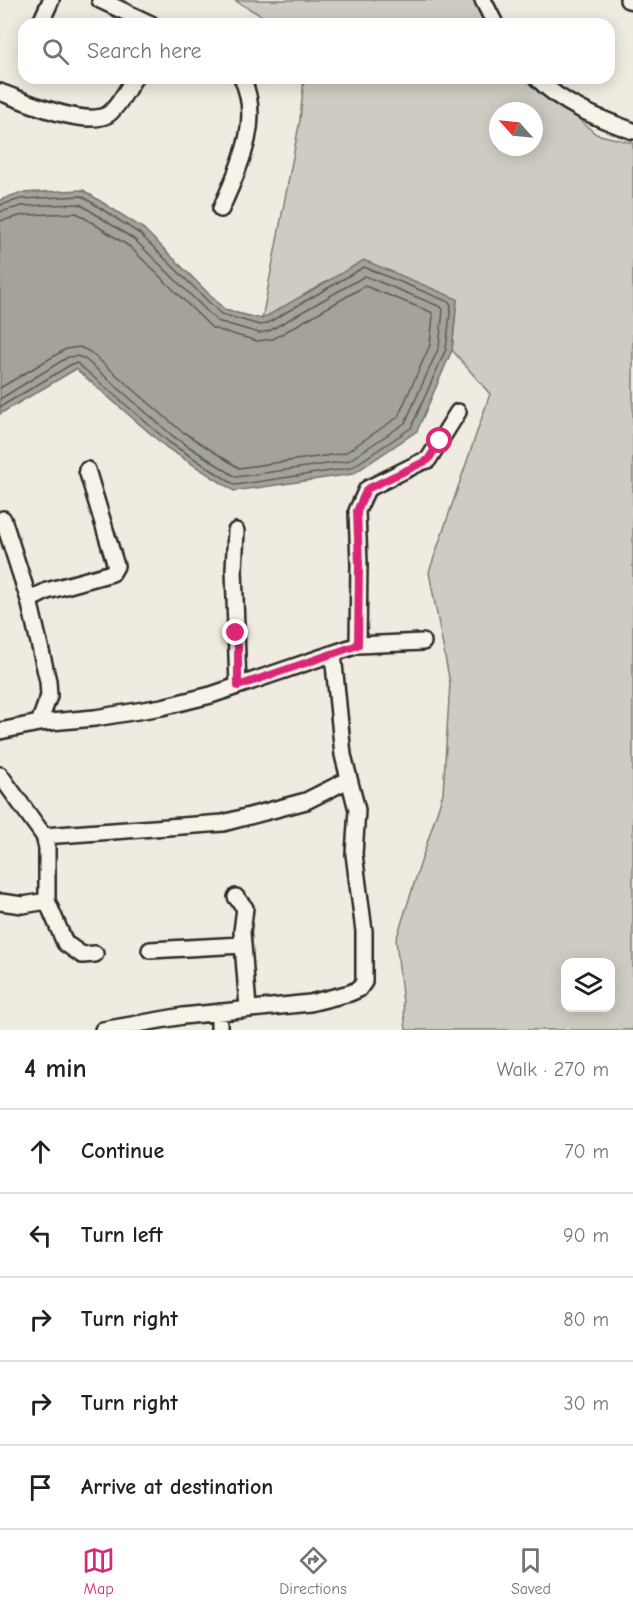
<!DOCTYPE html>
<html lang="en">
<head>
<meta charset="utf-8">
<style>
	:root { --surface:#fff; --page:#f2f2f2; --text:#202124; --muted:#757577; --line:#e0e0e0; --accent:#db2777 }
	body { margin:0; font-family:"Comic Neue",sans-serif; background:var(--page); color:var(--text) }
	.controls { position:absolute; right:18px; bottom:18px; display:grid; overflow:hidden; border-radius:12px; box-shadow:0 3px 15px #0003 }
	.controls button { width:54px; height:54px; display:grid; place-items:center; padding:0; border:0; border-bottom:2px solid var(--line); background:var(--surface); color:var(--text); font:30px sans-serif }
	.compass { position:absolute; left:489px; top:102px; width:54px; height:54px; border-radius:50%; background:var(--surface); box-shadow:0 3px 15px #0003; rotate:297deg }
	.stop { position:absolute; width:18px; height:18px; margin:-14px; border:4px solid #db2777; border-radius:50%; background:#fff }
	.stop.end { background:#db2777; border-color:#fff; box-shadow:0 2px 6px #0008 }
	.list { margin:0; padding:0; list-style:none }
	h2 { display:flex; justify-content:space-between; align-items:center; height:78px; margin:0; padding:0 24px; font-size:26px }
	h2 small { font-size:20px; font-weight:400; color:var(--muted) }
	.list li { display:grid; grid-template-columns:39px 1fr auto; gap:18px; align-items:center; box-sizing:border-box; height:84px; padding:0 24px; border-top:2px solid var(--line) }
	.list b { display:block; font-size:22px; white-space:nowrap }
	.list em { font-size:20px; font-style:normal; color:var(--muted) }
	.icon { flex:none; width:33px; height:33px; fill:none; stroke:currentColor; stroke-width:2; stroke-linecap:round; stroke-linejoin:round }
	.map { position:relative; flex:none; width:633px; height:1030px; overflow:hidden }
	.search { position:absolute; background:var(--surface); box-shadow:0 3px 15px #0003; left:18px; right:18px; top:18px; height:66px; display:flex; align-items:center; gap:15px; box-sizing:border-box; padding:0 21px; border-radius:18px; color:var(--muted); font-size:22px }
	.sheet { height:498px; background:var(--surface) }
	nav { display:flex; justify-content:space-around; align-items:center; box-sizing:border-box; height:84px; border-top:2px solid var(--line); background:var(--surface); font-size:16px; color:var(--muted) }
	nav a { display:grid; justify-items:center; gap:3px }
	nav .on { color:var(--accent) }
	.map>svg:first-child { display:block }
	.green { fill:#cfcbc2; stroke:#7d7b76; stroke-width:1.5; fill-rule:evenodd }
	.water { fill:#a4a29a; stroke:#74726e; stroke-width:1.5 }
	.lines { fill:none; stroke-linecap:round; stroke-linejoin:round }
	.shore { stroke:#5b5b57; stroke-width:1.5 }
	.minor-casing { stroke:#2b2b2b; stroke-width:20 }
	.minor { stroke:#f7f3e8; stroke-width:15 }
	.route { stroke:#db2777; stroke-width:8 }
</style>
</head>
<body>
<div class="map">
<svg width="633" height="1030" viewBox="0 0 633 1030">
	<rect width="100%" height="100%" fill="#efebe0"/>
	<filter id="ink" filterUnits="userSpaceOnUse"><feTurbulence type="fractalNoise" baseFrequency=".0167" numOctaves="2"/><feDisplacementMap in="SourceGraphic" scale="12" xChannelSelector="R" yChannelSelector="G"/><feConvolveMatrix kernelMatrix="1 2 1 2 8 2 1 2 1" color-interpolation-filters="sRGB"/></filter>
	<g filter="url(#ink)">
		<path class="green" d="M234,0H479L489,24H276Z
			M304,78H531L596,134L633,143V1030H406L396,940L443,793L450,683L429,572L490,394L452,350L457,299L262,319L300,120ZM498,111H534V147H498ZM566,963H610V1008H566Z"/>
		<path class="water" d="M83,190L144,229L225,310L262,319L364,260L457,299L452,350L417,431L353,474L234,491L167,448L76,369L0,414V200L19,193Z"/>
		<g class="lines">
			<path class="shore" d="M0,205L21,199L82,196L140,234L221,314L260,325L266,324L364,267L449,302L451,305L446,349L411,428L351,468L235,485L170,443L77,363L72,364L0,407
				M0,212L22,206L80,204L135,240L217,321L259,333L269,331L365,276L441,307L443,310L439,347L405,423L348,461L236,477L174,437L85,359L77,356L68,357L0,399
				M0,221L24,215L77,213L130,247L212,328L257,341L273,339L365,286L431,312L433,315L430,345L398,417L345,453L239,468L180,430L90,352L80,347L66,349L0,388"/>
			<defs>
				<path id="minor" d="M100,0L151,24
					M483,0L495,24
					M628,0L633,1
					M40,24L51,0
					M537,78C561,104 600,119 633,131
					M0,92C23,101 84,127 107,115C116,110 129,87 134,78
					M221,209C238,169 263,122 242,78
					M3,519L29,600
					M236,531L234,569L238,686
					M358,645L359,564L357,511L367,489L421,462L428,460L458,412
					M39,723L49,696L48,681L29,600L47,591L112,573L116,566L87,470
					M0,731L39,723L95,718L162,707L211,695L358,645L423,642
					M0,775L44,836L47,848V901L23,905L0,902
					M44,836L223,823L306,801L348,780
					M236,897L245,908L242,932L248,1008
					M47,901L65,943L82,955L95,954
					M150,950L242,945
					M219,1012V1030
					M103,1030L183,1016L310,1003L350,993L359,989L364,982V931L354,854L357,810L343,755L333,654"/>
			</defs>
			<use href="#minor" class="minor-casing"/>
			<use href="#minor" class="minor"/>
		</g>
	</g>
	<g class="lines" filter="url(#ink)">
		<path class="route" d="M236,633L238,646V686L358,645L359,564L357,511L367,489L428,460L440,441"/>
	</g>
</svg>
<div class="controls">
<button><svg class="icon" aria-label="layers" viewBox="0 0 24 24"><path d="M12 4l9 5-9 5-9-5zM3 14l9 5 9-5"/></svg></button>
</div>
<svg class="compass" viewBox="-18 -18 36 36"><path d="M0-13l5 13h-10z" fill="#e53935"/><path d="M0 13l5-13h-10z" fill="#757577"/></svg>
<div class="stop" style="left:440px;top:441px"></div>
<div class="stop end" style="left:236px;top:633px"></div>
<div class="search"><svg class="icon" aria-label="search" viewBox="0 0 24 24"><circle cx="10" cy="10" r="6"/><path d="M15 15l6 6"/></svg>Search here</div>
</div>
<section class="sheet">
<h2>4 min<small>Walk · 270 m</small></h2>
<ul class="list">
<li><svg class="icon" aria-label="ahead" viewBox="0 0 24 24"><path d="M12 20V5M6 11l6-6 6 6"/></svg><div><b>Continue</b></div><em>70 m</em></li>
<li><svg class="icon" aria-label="left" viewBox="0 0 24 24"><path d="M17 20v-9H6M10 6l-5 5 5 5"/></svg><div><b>Turn left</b></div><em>90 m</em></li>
<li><svg class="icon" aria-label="right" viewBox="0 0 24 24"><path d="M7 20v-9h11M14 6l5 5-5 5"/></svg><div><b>Turn right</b></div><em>80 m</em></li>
<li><svg class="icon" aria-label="right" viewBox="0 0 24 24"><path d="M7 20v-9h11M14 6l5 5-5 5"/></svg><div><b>Turn right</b></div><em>30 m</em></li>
<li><svg class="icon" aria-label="arrive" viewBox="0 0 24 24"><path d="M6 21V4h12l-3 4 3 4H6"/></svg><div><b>Arrive at destination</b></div></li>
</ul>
</section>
<nav>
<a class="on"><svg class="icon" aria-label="map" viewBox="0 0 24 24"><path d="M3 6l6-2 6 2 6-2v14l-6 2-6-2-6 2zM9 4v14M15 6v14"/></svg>Map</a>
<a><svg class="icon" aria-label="directions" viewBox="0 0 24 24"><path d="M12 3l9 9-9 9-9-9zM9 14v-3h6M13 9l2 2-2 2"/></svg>Directions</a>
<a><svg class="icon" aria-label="saved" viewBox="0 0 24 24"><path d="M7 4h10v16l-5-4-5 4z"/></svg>Saved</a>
</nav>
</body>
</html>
